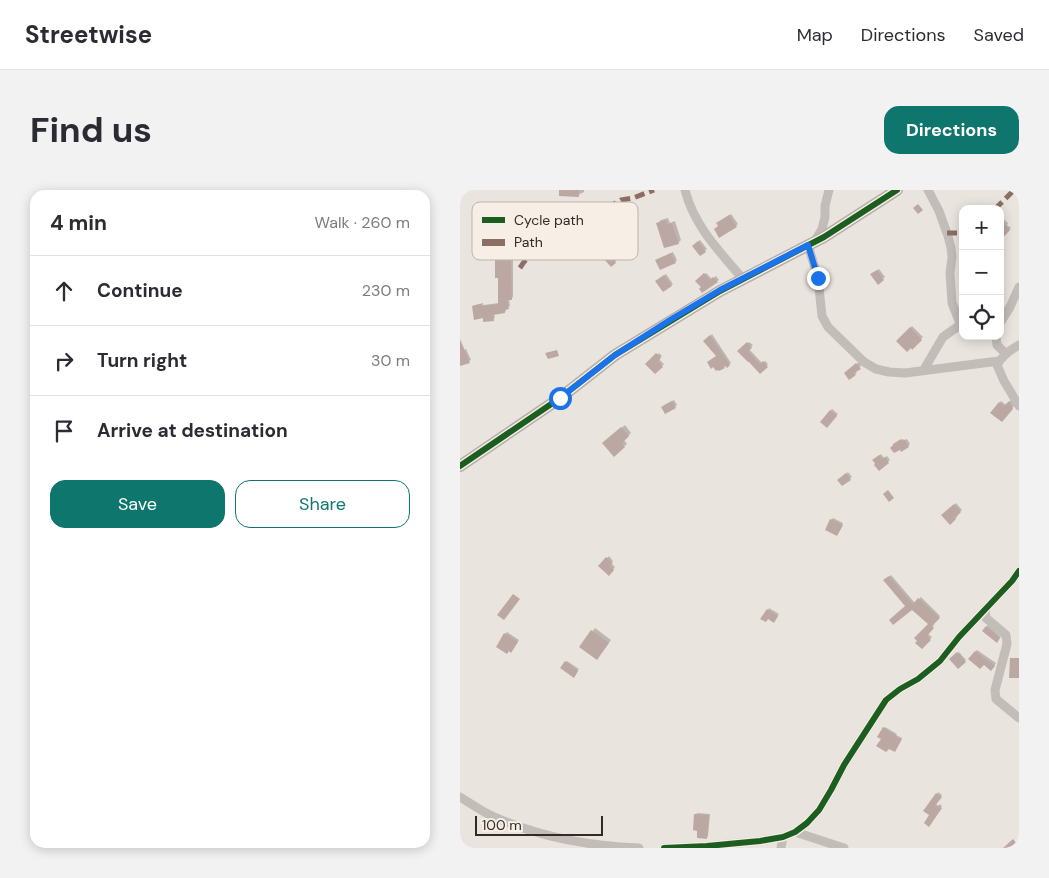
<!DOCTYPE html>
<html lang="en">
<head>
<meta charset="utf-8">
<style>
	:root { --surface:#fff; --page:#f2f2f3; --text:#2b2b33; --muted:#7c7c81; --line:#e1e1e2; --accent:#0f766e }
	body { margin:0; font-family:"DM Sans",sans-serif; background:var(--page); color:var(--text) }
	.controls { position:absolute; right:15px; top:15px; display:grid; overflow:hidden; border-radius:10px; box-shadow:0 2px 12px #0003 }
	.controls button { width:45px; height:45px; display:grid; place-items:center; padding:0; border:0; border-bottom:1px solid var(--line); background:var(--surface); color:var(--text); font:25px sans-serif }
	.scale { position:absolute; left:15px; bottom:12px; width:128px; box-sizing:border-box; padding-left:5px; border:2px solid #332a27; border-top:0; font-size:14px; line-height:18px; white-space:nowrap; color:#332a27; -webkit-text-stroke:4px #f7eee6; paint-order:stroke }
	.stop { position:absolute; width:15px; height:15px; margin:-11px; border:4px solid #1a73e8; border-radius:50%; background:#fff }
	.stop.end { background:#1a73e8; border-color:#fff; box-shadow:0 1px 5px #0008 }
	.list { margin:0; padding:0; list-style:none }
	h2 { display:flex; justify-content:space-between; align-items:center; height:65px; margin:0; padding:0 20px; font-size:21px }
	h2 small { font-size:16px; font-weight:400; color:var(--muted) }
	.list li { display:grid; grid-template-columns:32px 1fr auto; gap:15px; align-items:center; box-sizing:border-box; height:70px; padding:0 20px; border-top:1px solid var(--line) }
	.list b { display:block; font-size:19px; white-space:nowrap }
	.list em { font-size:16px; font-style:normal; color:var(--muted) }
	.actions { display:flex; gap:10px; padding:15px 20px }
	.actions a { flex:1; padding:11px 0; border:1px solid var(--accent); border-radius:15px; text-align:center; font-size:18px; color:var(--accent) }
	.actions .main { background:var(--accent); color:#fff }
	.icon { flex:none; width:28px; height:28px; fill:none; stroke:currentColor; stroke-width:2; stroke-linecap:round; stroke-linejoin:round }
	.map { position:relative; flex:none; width:559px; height:658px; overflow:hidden; border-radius:15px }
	header { display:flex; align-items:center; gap:30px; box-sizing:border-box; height:70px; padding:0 25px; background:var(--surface); border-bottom:1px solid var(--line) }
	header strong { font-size:24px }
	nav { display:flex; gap:28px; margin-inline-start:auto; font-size:18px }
	.intro { display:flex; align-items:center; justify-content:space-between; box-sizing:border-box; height:120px; padding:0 30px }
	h1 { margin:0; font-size:35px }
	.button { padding:12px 22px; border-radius:15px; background:var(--accent); color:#fff; font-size:18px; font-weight:700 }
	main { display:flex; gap:30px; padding:0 30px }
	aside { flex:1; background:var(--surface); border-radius:15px; box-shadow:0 2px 12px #0003 }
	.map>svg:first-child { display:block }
	.shadow { fill:#0003 }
	.building { fill:#bca8a2 }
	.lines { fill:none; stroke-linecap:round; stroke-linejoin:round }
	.street { stroke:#c3bdb9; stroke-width:9 }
	.secondary { stroke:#b4ada9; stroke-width:12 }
	.quiet { stroke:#8d6e63; stroke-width:5; stroke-dasharray:10 5; stroke-linecap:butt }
	.cycleway-casing { stroke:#f7eee6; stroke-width:9 }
	.cycleway { stroke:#1b5e20; stroke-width:6 }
	.route { stroke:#1a73e8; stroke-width:6 }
	.key { fill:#f7eee6; stroke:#bcb3ad; stroke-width:1 }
	.key-label { font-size:14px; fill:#332a27 }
</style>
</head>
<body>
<header>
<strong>Streetwise</strong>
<nav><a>Map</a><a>Directions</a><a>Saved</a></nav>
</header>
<div class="intro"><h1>Find us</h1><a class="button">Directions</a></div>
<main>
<aside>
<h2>4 min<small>Walk · 260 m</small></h2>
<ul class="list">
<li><svg class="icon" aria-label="ahead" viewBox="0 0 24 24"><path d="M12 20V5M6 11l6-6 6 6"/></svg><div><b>Continue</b></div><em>230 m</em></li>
<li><svg class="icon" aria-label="right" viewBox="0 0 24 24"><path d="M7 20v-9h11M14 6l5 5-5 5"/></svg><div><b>Turn right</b></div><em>30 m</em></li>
<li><svg class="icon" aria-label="arrive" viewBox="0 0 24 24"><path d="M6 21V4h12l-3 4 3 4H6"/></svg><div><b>Arrive at destination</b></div></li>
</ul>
<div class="actions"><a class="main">Save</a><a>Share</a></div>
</aside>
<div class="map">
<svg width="559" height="658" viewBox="0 0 559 658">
	<rect width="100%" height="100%" fill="#eae4df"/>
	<path class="shadow" d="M110,0H124V2L118,5Z
		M271,24L278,34L276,36H259V32Z
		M208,28L210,33L215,31L221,50L218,53L198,33L201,30Z
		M542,28L548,33L547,35L551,38L540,50V30Z
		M240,50L247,59L240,65L233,56Z
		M149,60L157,70L151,76L143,66Z
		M213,62L217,70L215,72L197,70Z
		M38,68H53V107L51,109H49L50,116L46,118V120L45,122L34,124L35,128L33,129L24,127L13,116L15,115L23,113V115L39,113V87L37,70Z
		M419,79L425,87L418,93L413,83Z
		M246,83L252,89L256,86L259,90L243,97L237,91Z
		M206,84L213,94L211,95L198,90Z
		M452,136L463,147L452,158L438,151Z
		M252,144L271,173L267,176L266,175L264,177L258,165L245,151Z
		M289,152L293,155L289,159L302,173L305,171L308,174L300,182L279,161Z
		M6,159L11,170L0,175V161Z
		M199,163L202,166L199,169L204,174L195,183L187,174Z
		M399,172L401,176L395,181L397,183L395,184L387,181Z
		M214,210L217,215L215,217L204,215Z
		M551,210L554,216L542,231L532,222L541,211L546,215Z
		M372,219L378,224L367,236L362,232Z
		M165,235L171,243L164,250L167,254L154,265L144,253Z
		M443,249L444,250L447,249L450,254L448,256L436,253Z
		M421,264L424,268L427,266L430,270L419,279L414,270Z
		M388,282L392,287L382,295L379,290Z
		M496,313L502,320L496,325L497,327L490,333L483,326Z
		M373,328L383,333L379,342L371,330Z
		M149,366L153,371L151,373L155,377L149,384L140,376Z
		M431,385L455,413L461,407L480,426L473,434L474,435L467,443L472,447L462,457L469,434L452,418L447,416L425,390Z
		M309,418L319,424L315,429L308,428V420Z
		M528,435L541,447L537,451L524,441Z
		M135,438L151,450L139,465L121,457Z
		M47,442L59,450L53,459L45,444Z
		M517,460L536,473L533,478L524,473L509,469Z
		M499,462L506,470L498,477L491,469Z
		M107,471L119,479L115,484L106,472Z
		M425,537L437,544L436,545L442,548L436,559L423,548L424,538Z
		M478,602L482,605L476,614L478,616L480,614L482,616L470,634L471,625Z
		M237,623L250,624L248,646L247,647L236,625Z"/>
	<path class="building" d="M99,0H119V7L99,6Z
		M458,14L463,20L458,24L453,18Z
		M269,25L277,37L259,48L254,39L258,36L256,33Z
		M206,30L207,35L212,33L219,54L204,58L196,33Z
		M540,31L550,40L540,51Z
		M238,51L246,62L240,66L232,56Z
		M147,61L156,73L151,77L141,66Z
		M211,63L216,73L200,80L195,70Z
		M35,69L51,70L52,110H47L49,119L45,120V123L33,125L34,131L23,132V128L14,130L12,116L21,114L22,116L38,114V88H35Z
		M417,80L424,90L418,95L410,84Z
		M244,83L250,90L253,87L258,92L242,103L239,99L241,97L235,91Z
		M204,85L212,96L203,102L195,91Z
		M450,137L462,150L452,160L451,158L447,162L436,151Z
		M250,145L270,175L267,178L263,174L265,178L259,181L258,180L256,181L253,177L251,179L247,172L256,166L243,151Z
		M0,149L10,173L0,176Z
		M287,152L292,158L288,161L300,174L303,171L308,177L300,184L289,172H288L277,161Z
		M97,160L99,166L88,169L85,163Z
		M196,163L201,168L198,171L203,177L195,184L185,174Z
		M396,173L401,179L394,183L396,185L389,190L384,183Z
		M212,211L216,218L205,224L201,217Z
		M549,211L553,219L542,232L530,223L539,212L544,216Z
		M370,220L377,226L367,238L360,232Z
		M161,237L169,246L162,253L165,257L154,267L142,253Z
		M441,249L442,251L445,250L449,257L441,262L440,260L434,263L430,258L433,255V254Z
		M419,265L422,269L425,267L429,273L419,281L414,275L415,273L412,270Z
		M386,283L391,290L382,296L377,290Z
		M428,300L434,308L429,312L423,304Z
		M494,314L501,322L495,328L496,329L490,335L481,325Z
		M370,329L383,335L377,346L365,340Z
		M146,367L153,373L150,375L154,380L149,386L138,376Z
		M429,386L453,414L458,408L480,428L472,436L474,438L467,446L471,450L462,459L455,453L457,451L454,448L468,434L452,420L433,435L429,430L445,416L423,390Z
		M53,404L60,409L44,430L37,425Z
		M307,419L318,426L314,433L308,429L306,432L300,429Z
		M526,436L540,448L537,453L522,441Z
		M131,440L149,453L137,470L119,457Z
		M44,443L58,452L51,463L49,461L47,464L36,457Z
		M515,461L535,476L531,481L524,475L520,479L508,469Z
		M497,462L506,472L498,479L489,469Z
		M550,468H559V488H549Z
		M105,471L118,481L114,488L100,478Z
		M423,537L437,546L436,547L442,549L435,562L429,559L426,562L416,556L421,549L417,547Z
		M476,603L482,607L475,616L476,617L477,615L482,618L469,637L464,633L469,625L463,621Z
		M234,624L249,625L247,649L237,648V641L233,640Z
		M553,649L557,654L553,658H543Z"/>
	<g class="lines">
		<path class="street" d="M225,0C234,36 260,62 283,89
			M355,51L362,39L365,27V16L369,0
			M348,55L358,88L362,126L368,137L404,172L416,179L429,182L445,183L539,171
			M540,133L550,117L559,97
			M536,146L537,155L546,164
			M559,155C550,160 542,166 537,175L544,191L559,216
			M463,181L483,147L500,135V133L492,113L490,83L492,67L491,58L488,46L479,21L468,0
			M525,419L526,428L546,445L547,454L535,500L536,509L559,528
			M0,607C10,613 20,620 30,625C76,646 128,656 179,658
			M335,642L384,658
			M204,658L247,656L300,651L323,647L335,642L347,633L359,620L371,600L384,575L426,510L440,499L458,489L480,471L499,447L552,391L559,381
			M321,658L323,647"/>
		<path class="secondary" d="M0,276L100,208L155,165L260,101L364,47L437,0"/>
		<path class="quiet" d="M535,19L554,0
			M487,43H503
			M60,78C62,75 64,71 67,69C80,57 124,60 130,51C134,45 132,34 133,27L135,24L146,20L154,14L161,10L173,8L194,0"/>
		<defs>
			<path id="cycleway" d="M0,276L100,208L155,165L260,101L364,47L437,0
				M204,658L247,656L300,651L323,647L335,642L347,633L359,620L371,600L384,575L426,510L440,499L458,489L480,471L499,447L552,391L559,381"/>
		</defs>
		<use href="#cycleway" class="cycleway-casing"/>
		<use href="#cycleway" class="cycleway"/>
	</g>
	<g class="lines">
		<path class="route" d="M100,208L155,165L210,130L260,100L348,55L358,88"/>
	</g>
	<rect x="12" y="12" width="166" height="58" rx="8" class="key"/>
	<rect x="22" y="27" width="23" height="6" fill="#1b5e20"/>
	<rect x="22" y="49" width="23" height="7" fill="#8d6e63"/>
	<g class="key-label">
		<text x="54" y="35">Cycle path</text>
		<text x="54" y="57">Path</text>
	</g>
</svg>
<div class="controls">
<button>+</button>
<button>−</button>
<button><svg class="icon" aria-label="locate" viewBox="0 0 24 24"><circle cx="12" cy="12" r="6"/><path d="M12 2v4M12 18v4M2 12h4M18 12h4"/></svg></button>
</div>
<div class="scale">100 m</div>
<div class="stop" style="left:100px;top:208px"></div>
<div class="stop end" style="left:358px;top:88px"></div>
</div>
</main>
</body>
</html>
